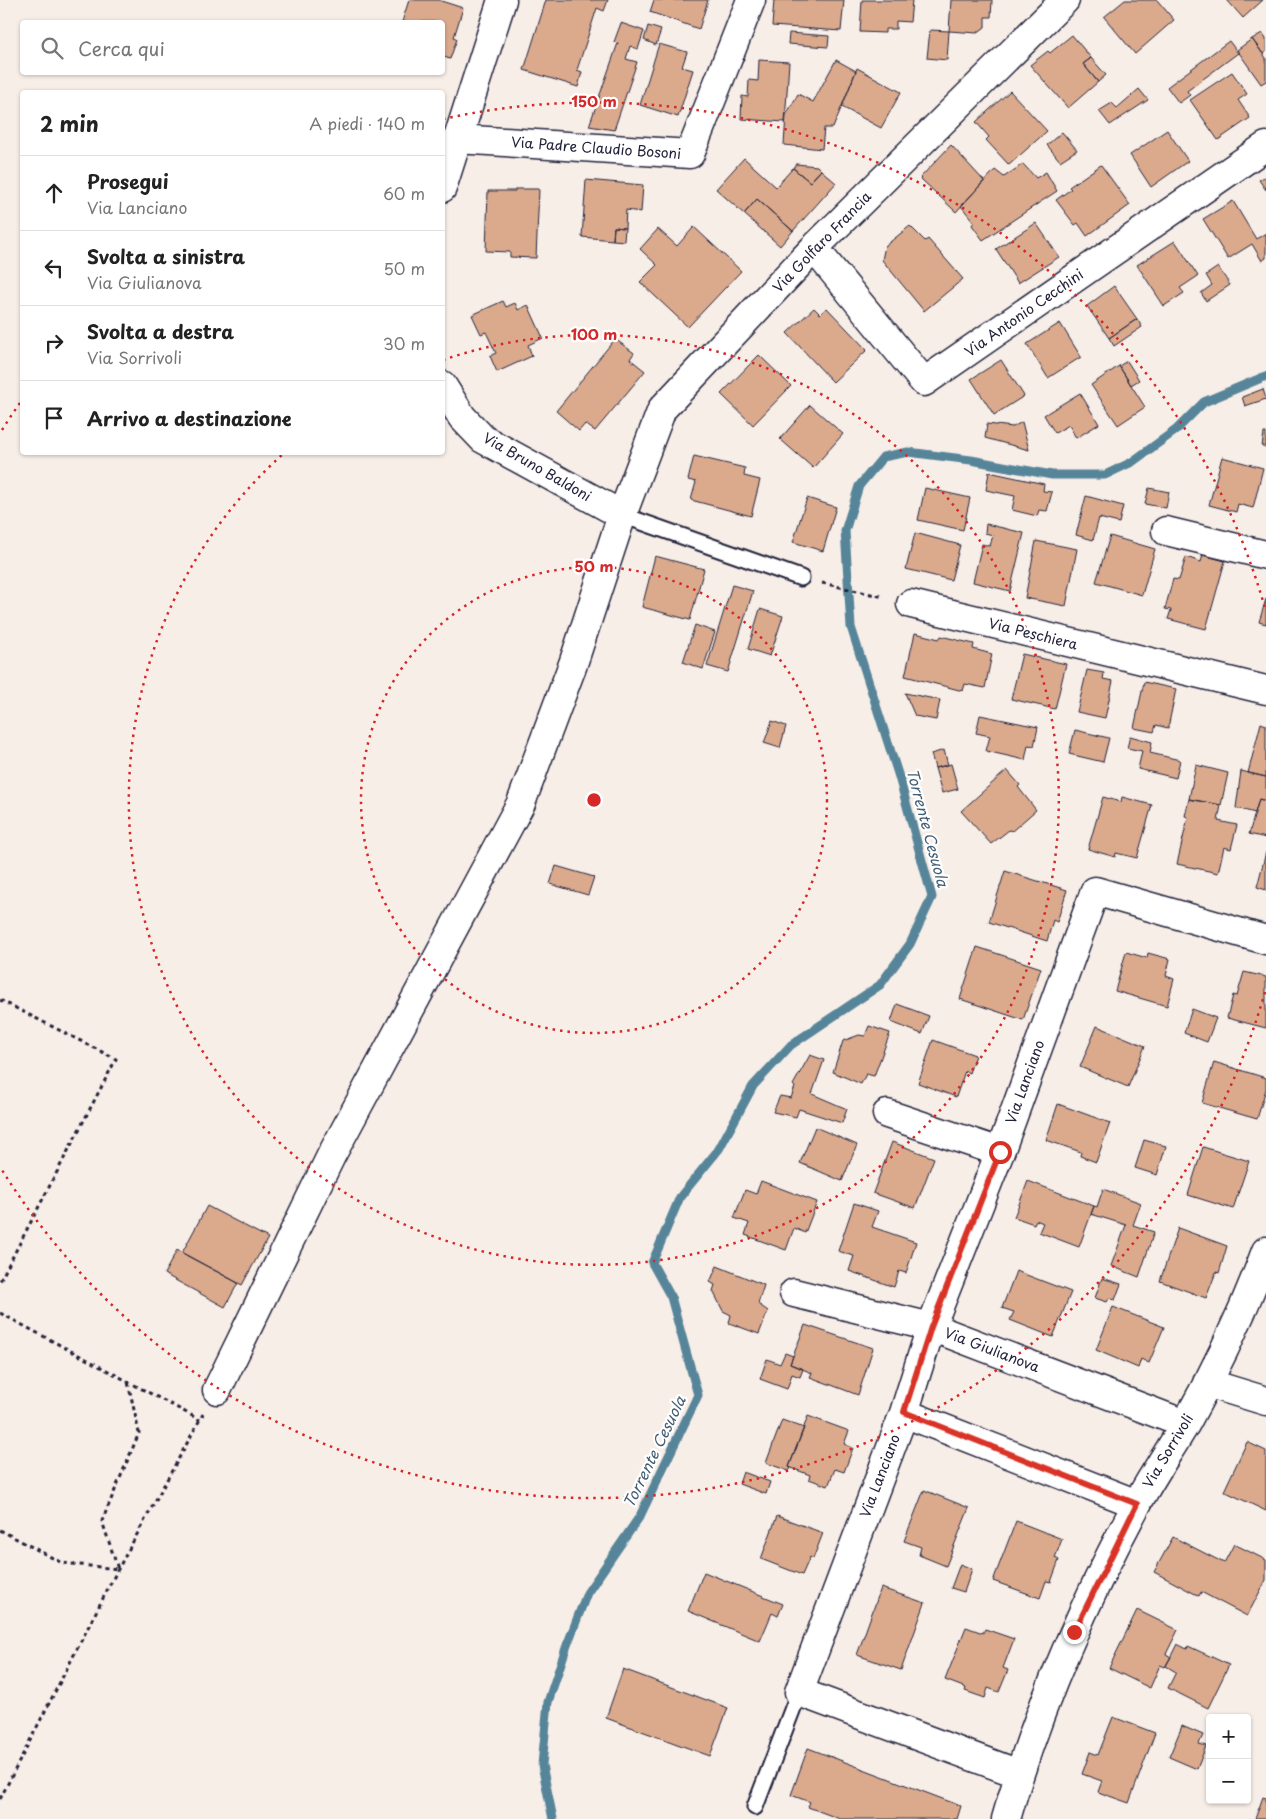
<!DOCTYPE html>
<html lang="it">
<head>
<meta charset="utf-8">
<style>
	:root { --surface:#fff; --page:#f2f2f2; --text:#222; --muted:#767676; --line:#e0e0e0 }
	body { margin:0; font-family:"Playpen Sans",sans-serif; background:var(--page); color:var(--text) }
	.controls { position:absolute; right:15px; bottom:15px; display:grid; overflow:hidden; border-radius:5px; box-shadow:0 1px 4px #0004 }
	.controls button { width:45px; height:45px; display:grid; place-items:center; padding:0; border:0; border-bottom:1px solid var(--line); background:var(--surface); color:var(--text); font:25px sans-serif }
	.stop { position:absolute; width:15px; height:15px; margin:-11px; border:4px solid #d93025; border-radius:50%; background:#fff }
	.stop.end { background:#d93025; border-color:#fff; box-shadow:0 1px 5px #0008 }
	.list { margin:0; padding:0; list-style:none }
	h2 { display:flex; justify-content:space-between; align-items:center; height:65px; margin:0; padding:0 20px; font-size:21px }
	h2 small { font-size:16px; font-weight:400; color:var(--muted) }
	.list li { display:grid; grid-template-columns:32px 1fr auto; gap:15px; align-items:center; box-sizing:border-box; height:75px; padding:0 20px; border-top:1px solid var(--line) }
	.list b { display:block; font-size:19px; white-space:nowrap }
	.list p { margin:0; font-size:16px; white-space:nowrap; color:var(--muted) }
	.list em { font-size:16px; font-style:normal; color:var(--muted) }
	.icon { flex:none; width:28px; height:28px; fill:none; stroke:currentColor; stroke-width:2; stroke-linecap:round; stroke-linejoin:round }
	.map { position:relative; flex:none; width:1266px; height:1819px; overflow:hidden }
	.search { position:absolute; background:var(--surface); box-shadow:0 1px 4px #0004; left:20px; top:20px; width:425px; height:55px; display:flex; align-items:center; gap:12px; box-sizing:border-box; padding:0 18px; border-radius:5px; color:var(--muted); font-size:19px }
	.panel { position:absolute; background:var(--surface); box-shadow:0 1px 4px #0004; left:20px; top:90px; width:425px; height:365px; border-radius:5px }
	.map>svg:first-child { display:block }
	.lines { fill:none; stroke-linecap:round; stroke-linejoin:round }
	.stream { stroke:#57859a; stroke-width:9 }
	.building { fill:#dbaa8d; stroke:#22223b }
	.lane-casing { stroke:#22223b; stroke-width:19 }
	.street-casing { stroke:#22223b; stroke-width:31 }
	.path { stroke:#22223b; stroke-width:3; stroke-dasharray:4 4; stroke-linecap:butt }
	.lane { stroke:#fff; stroke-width:15 }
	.street { stroke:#fff; stroke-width:28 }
	.route { stroke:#d93025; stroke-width:6 }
	.ring { fill:none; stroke:#d62828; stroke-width:2.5; stroke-dasharray:2.5 5 }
	.labels { text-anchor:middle; stroke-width:4.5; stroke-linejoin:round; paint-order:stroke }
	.street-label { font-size:14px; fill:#22223b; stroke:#fff }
	.water-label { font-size:15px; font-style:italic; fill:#415c73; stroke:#fff }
	.centre { fill:#d62828; stroke:#fff; stroke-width:2.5 }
	.ring-label { font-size:15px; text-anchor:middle; font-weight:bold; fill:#d62828; stroke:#fff; stroke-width:4.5; stroke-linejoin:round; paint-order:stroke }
</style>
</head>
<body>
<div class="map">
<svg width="1266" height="1819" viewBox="0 0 1266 1819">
	<rect width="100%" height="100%" fill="#f8eee8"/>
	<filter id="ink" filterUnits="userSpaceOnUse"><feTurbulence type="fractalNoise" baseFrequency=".02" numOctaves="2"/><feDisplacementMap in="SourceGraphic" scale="10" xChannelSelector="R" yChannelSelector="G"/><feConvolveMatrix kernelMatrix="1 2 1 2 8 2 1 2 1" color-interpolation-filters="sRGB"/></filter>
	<g filter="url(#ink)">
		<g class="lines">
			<path class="stream" d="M553,1819L542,1765L548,1702L566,1648L587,1593L640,1516L698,1395L671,1297L652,1263L680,1197L719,1149L753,1086L791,1045L880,985L910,944L932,897L899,777L851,627L845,531L859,486L883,457L908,452L971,460L1052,475H1105L1132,462L1176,430L1204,402L1266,376"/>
		</g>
		<path class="building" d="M409,0H438L463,8L454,37L457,39L450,59L444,57L442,61V22H402Z
			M546,0H608L604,11L597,8L577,70L582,72L578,87L524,70Z
			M654,0H708L699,29L650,12Z
			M774,0H844L841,31L772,26Z
			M862,0H912L910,22L896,21V29H885V33L860,32Z
			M951,0H992L991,17H985V27L977,33L949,31Z
			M1125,0H1157L1174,20L1135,54L1104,17Z
			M1227,0H1263L1243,18Z
			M621,23L644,31L638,49L630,46L626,59L637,62L614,130L589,126L618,43L614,42Z
			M648,26L661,30L656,45L644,40Z
			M930,30L949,31L947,60L927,58Z
			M789,33L829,36L828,47L788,44Z
			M1262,33L1266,39V52L1263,54L1252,39Z
			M1072,35L1091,58L1083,64L1098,82L1068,108L1030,65L1048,51L1050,53Z
			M1252,39L1266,58V81L1261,84L1237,50Z
			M1229,41L1238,53L1187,91L1190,95L1179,103L1167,87Z
			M659,44L687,52L682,67L693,70L678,117L640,105Z
			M1091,58L1106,75L1098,82L1083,64Z
			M759,60L789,62L785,122L741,119L742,96L748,97L749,80L758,81Z
			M836,60L856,71L833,128H824L822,149L784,145L786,115L798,94L813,102Z
			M857,68L901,92L881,128L842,107Z
			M1232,72L1247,94L1238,100L1250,118L1218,140L1190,100Z
			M1139,89L1148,100L1110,125L1099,111L1112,103L1117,108Z
			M1010,91L1047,131L1009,165L986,140L989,137L976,122Z
			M1167,130L1188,161L1151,187L1130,155Z
			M1062,132L1077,150L1060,161L1047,145Z
			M951,145L984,181L956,212L920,178Z
			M744,158L776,187L793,168L810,182L821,170L836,183L793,231L757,199L744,214L716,189Z
			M796,164L817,166L821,170L810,182L793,168Z
			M1023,164L1036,178L1046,172L1057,191L983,240L972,225L974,222L961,206L995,170L1004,177Z
			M1101,165L1130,205L1087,236L1078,223L1075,225L1056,200L1071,189L1069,187Z
			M1266,176V190L1259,180Z
			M586,180L643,185L641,212L626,210L625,228L614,227L613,240L582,237Z
			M515,189H539L536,258L510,257V252L486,251L488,191H515Z
			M757,199L793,231L780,246L744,214Z
			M1233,201L1256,239L1266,233V258L1262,261L1252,244L1228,259L1203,219Z
			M1036,223L1059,257L1018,283L996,249Z
			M910,226L925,241L928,239L963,279L924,311L882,260L885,246Z
			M614,227L625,228L624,241L613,240Z
			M694,227L741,271L688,327L640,282L657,265L640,249L658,229L677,246Z
			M1175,241L1198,276L1180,288L1184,293L1164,306L1137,265Z
			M1218,267L1230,285L1206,301L1201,293L1212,285L1206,275Z
			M1114,286L1137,319L1109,338L1087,306Z
			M503,301L506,307L515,303L518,310L528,305L543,338L528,345L532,356L497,372L490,356L496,353L486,332L481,334L472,315Z
			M814,308L820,314L827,308L867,350L833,382L787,333Z
			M1137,319L1142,327L1114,346L1109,338Z
			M1060,323L1081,357L1048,378L1027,344Z
			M615,339L634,353L630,359L645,371L595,431L585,424L579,431L556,411Z
			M759,355L791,386L753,425L721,394Z
			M1001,360L1024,396L994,415L971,379Z
			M1127,361L1139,380L1131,385L1119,366Z
			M1119,366L1145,407L1118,425L1091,385Z
			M1263,389L1266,399L1245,406L1242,397Z
			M1080,393L1099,424L1076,438L1069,425L1055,433L1044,415Z
			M810,405L843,434L813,468L780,439Z
			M1022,422L1029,450L985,438L987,424L1013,427Z
			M1264,433H1266V447H1262Z
			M694,456L745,468L744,476L760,480L751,516L691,500L696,482L688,480Z
			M1222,457L1263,468L1253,508L1238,504L1236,512L1209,505Z
			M989,472L1044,484L1043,491L1052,492L1047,511L1039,510L1037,516L1012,510L1015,496L986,490Z
			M925,488L970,498L963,530L918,520Z
			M1149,488L1169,492L1166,508L1145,504Z
			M1086,496L1123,506L1119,523L1099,518L1093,540L1076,535Z
			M807,498L836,507L823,551L793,542Z
			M986,524L1024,533L1010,591L973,582L982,544L990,546L993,535L985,533Z
			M915,533L960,545L951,580L906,569Z
			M1110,536L1155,549L1142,595L1096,582Z
			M1036,541L1077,549L1066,606L1025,598Z
			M1203,555L1225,561L1206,629L1168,619L1171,610L1165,609L1173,579L1179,580L1186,557L1201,562Z
			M655,556L704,569L690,620L642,607Z
			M732,585L753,591L728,672L707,666Z
			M1266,599V624L1259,622Z
			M760,609L783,616L770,656L748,649Z
			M695,625L715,632L703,669L683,662Z
			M915,633L939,639L941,636L974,644L973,649L992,654L985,688L965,684L963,691L905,676Z
			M1022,654L1066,664L1055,709L1011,699Z
			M1087,670L1104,673L1103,679L1113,681L1105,718L1077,712Z
			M1144,682L1176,689L1168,728L1156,725L1154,732L1134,728Z
			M905,693L940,700L936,720L915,716Z
			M980,715L1038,727L1034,746L1028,745L1025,760L986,751L990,736L976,733Z
			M772,721L786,726L780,748L764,743Z
			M1261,723L1266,725V777L1248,773Z
			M1075,730L1109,738L1103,762L1069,754Z
			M1130,736L1152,742L1150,753L1180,760L1176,778L1138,769L1142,751L1127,748Z
			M944,750L948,765L935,768L931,754Z
			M951,764L958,789L942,793L935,768Z
			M1196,765L1228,773L1221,805L1189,799Z
			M1007,770L1020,785L1018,787L1036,810L1012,831L1009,830L991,844L961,811Z
			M1241,771L1266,777V801L1259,799L1255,813L1236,808Z
			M1103,797L1121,802L1122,797L1152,805L1137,858L1116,853L1115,857L1088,849Z
			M1189,799L1221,805L1218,821L1237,825L1231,849L1224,847L1218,873L1177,864L1188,817L1185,816Z
			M1259,799L1266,801V838L1249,834Z
			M1266,852V890L1257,887Z
			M556,866L594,877L588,895L550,884Z
			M1005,871L1067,890L1057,922L1053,920L1047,941L989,922Z
			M977,947L1041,968L1023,1020L960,999Z
			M1126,952L1147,958L1148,953L1170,959L1166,976L1174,979L1167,1006L1115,991Z
			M1244,972L1266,977V1028L1227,1018L1233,995L1237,996Z
			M897,1004L929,1016L922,1034L891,1022Z
			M1192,1009L1216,1018L1207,1042L1184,1033Z
			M869,1026L890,1033L874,1076L866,1074L861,1084L833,1072L843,1041L859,1035L865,1036Z
			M1097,1026L1145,1046L1128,1087L1080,1067Z
			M933,1040L975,1055L969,1073L965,1071L956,1097L918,1083Z
			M810,1055L824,1060L812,1094L847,1109L842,1123L799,1109L796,1117L773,1112L780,1096L791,1098L795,1087L793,1085Z
			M1214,1062L1266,1078V1089L1257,1119L1202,1103Z
			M1058,1104L1110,1123L1096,1162L1080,1156L1081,1152L1046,1140Z
			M815,1127L857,1145L842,1181L800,1163Z
			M1144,1140L1166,1146L1157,1175L1135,1168Z
			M892,1142L934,1158L915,1208L873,1193Z
			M1203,1147L1249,1161L1233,1209L1188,1195Z
			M761,1181L817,1202L805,1233L794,1228L786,1250L745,1235L749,1223L734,1218L745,1190L756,1194Z
			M1028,1181L1094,1206L1079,1247L1039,1232L1043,1223L1036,1220L1034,1224L1014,1217Z
			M1103,1189L1141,1203L1133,1225L1154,1232L1139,1277L1111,1266L1126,1225L1091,1214L1094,1206L1097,1207Z
			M854,1203L878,1211L872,1227L916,1242L906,1273L899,1271L894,1287L849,1271L854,1256L838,1251Z
			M207,1206L268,1238L242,1285L182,1253Z
			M1178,1228L1227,1246L1219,1273L1216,1272L1206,1298L1160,1281Z
			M177,1250L238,1283L225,1307L164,1274Z
			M717,1266L764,1285L758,1304L768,1311L759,1334L729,1323L731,1315L723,1311L713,1291L715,1285L710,1282Z
			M1016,1271L1071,1292L1053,1337L1010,1320L1014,1312L1002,1308Z
			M1102,1278L1121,1284L1115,1300L1109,1298L1107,1302L1095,1298Z
			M1113,1307L1164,1327L1149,1363L1141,1359L1138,1368L1096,1350Z
			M805,1325L873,1348L858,1395L810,1377L812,1373L790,1364Z
			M785,1353L793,1356L790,1364L803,1369L800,1377L792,1374L787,1389L760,1379L767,1359L780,1364Z
			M808,1416L849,1431L844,1444L853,1448L844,1472L835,1469L828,1486L809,1479L810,1475L789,1467Z
			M782,1420L804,1428L789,1467L791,1468L789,1471L766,1463Z
			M1247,1442L1266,1451V1511L1224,1491Z
			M743,1472L770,1482L766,1494L739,1484Z
			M924,1490L969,1508L946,1566L919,1555L921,1547L904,1541Z
			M777,1516L823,1533L813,1559L810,1557L802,1575L761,1559Z
			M1016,1521L1062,1539L1055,1558L1059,1560L1051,1582L1046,1581L1040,1598L993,1581Z
			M1173,1537L1224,1563L1234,1544L1266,1560V1580L1247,1616L1201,1592L1199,1596L1154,1572Z
			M960,1564L972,1569L964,1592L951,1588Z
			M704,1572L783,1604L778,1616L772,1613L760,1641L688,1611Z
			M881,1588L925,1603L901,1670L857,1655Z
			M1137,1610L1178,1630L1166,1654L1171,1657L1165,1667L1160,1665L1150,1688L1109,1668Z
			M966,1627L983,1633L985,1629L1014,1639L1003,1668L1008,1670L999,1692L988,1688L985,1698L965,1691L966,1688L945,1680Z
			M1177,1644L1187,1649L1188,1646L1229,1665L1208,1708L1168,1688L1176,1672L1166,1666Z
			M623,1669L728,1708L710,1756L606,1718Z
			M1113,1717L1155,1733L1129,1803L1098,1792L1102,1781L1082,1774L1090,1752L1098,1755Z
			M1182,1726L1203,1735L1199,1744L1206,1746L1197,1769L1169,1757Z
			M808,1748L961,1806L957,1819H840L808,1807L810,1802L791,1795Z
			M1263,1797L1266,1798V1819H1255Z"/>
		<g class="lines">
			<defs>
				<path id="lane" d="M622,515L801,578
					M755,1807L799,1692"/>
				<path id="street" d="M457,139L690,154L751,0
					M442,188L502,0
					M814,248L924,382L1266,146
					M442,385L462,417L483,439L622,515
					M1166,531L1266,555
					M911,604L1266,690
					M887,1114L1000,1152
					M794,1293L931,1327L1185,1424
					M1207,1383L1266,1401
					M217,1390L331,1156L521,803L573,664L622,515L662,409L814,248L1065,0
					M904,1413L1137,1504
					M1019,1774L799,1692L904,1413L931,1327L1000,1152L1095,891L1266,940
					M1006,1819C1037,1710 1083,1604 1137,1504C1152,1476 1170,1450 1186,1423C1217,1368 1244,1310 1266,1251"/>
			</defs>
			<use href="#lane" class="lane-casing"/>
			<use href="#street" class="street-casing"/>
			<path class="path" d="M822,583L884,597
				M0,1000L116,1059L0,1281
				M0,1313L200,1420
				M0,1530L62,1563L118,1569L102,1521L139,1433L128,1382
				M0,1799L118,1569L203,1414"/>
			<use href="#lane" class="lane"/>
			<use href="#street" class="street"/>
		</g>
	</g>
	<g class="lines" filter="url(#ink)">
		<path class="route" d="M1000,1152L931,1327L904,1412L1137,1504L1074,1632"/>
	</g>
	<g class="ring">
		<circle cx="594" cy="800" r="233"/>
		<path d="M443 360A465 465 0 1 1 283 454"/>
		<path d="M1265 992A698 698 0 0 1 2 1170M2 430A698 698 0 0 1 22 400M443 119A698 698 0 0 1 1265 608"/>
	</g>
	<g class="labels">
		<g class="street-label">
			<text transform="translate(596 148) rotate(4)" y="5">Via Padre Claudio Bosoni</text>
			<text transform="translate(822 242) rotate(-46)" y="5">Via Golfaro Francia</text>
			<text transform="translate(1024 313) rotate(-35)" y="5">Via Antonio Cecchini</text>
			<text transform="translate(537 467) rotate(30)" y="5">Via Bruno Baldoni</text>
			<text transform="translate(1033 634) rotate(14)" y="5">Via Peschiera</text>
			<text transform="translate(1025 1082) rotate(-70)" y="5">Via Lanciano</text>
			<text transform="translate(992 1350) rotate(21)" y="5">Via Giulianova</text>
			<text transform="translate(1168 1451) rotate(-59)" y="5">Via Sorrivoli</text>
			<text transform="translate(880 1476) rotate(-69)" y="5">Via Lanciano</text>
		</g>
		<g class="water-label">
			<text transform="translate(927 828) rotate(75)" y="5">Torrente Cesuola</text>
			<text transform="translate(655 1452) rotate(-64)" y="5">Torrente Cesuola</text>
		</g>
	</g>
	<circle cx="594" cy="800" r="8" class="centre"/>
	<g class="ring-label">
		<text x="594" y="107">150 m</text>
		<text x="594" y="340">100 m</text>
		<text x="594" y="572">50 m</text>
	</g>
</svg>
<div class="controls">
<button>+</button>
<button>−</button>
</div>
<div class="stop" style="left:1000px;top:1152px"></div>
<div class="stop end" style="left:1074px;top:1632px"></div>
<div class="search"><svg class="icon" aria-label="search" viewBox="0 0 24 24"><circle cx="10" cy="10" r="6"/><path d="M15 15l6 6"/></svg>Cerca qui</div>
<section class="panel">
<h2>2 min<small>A piedi · 140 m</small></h2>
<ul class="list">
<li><svg class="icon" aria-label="ahead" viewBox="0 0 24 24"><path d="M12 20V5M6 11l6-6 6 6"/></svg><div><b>Prosegui</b><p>Via Lanciano</p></div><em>60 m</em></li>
<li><svg class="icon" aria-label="left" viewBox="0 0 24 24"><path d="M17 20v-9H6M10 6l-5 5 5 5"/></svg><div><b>Svolta a sinistra</b><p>Via Giulianova</p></div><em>50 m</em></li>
<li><svg class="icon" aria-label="right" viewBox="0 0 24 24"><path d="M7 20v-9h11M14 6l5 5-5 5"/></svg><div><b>Svolta a destra</b><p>Via Sorrivoli</p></div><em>30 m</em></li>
<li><svg class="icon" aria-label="arrive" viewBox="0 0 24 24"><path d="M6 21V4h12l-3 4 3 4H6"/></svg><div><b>Arrivo a destinazione</b></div></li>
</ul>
</section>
</div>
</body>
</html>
